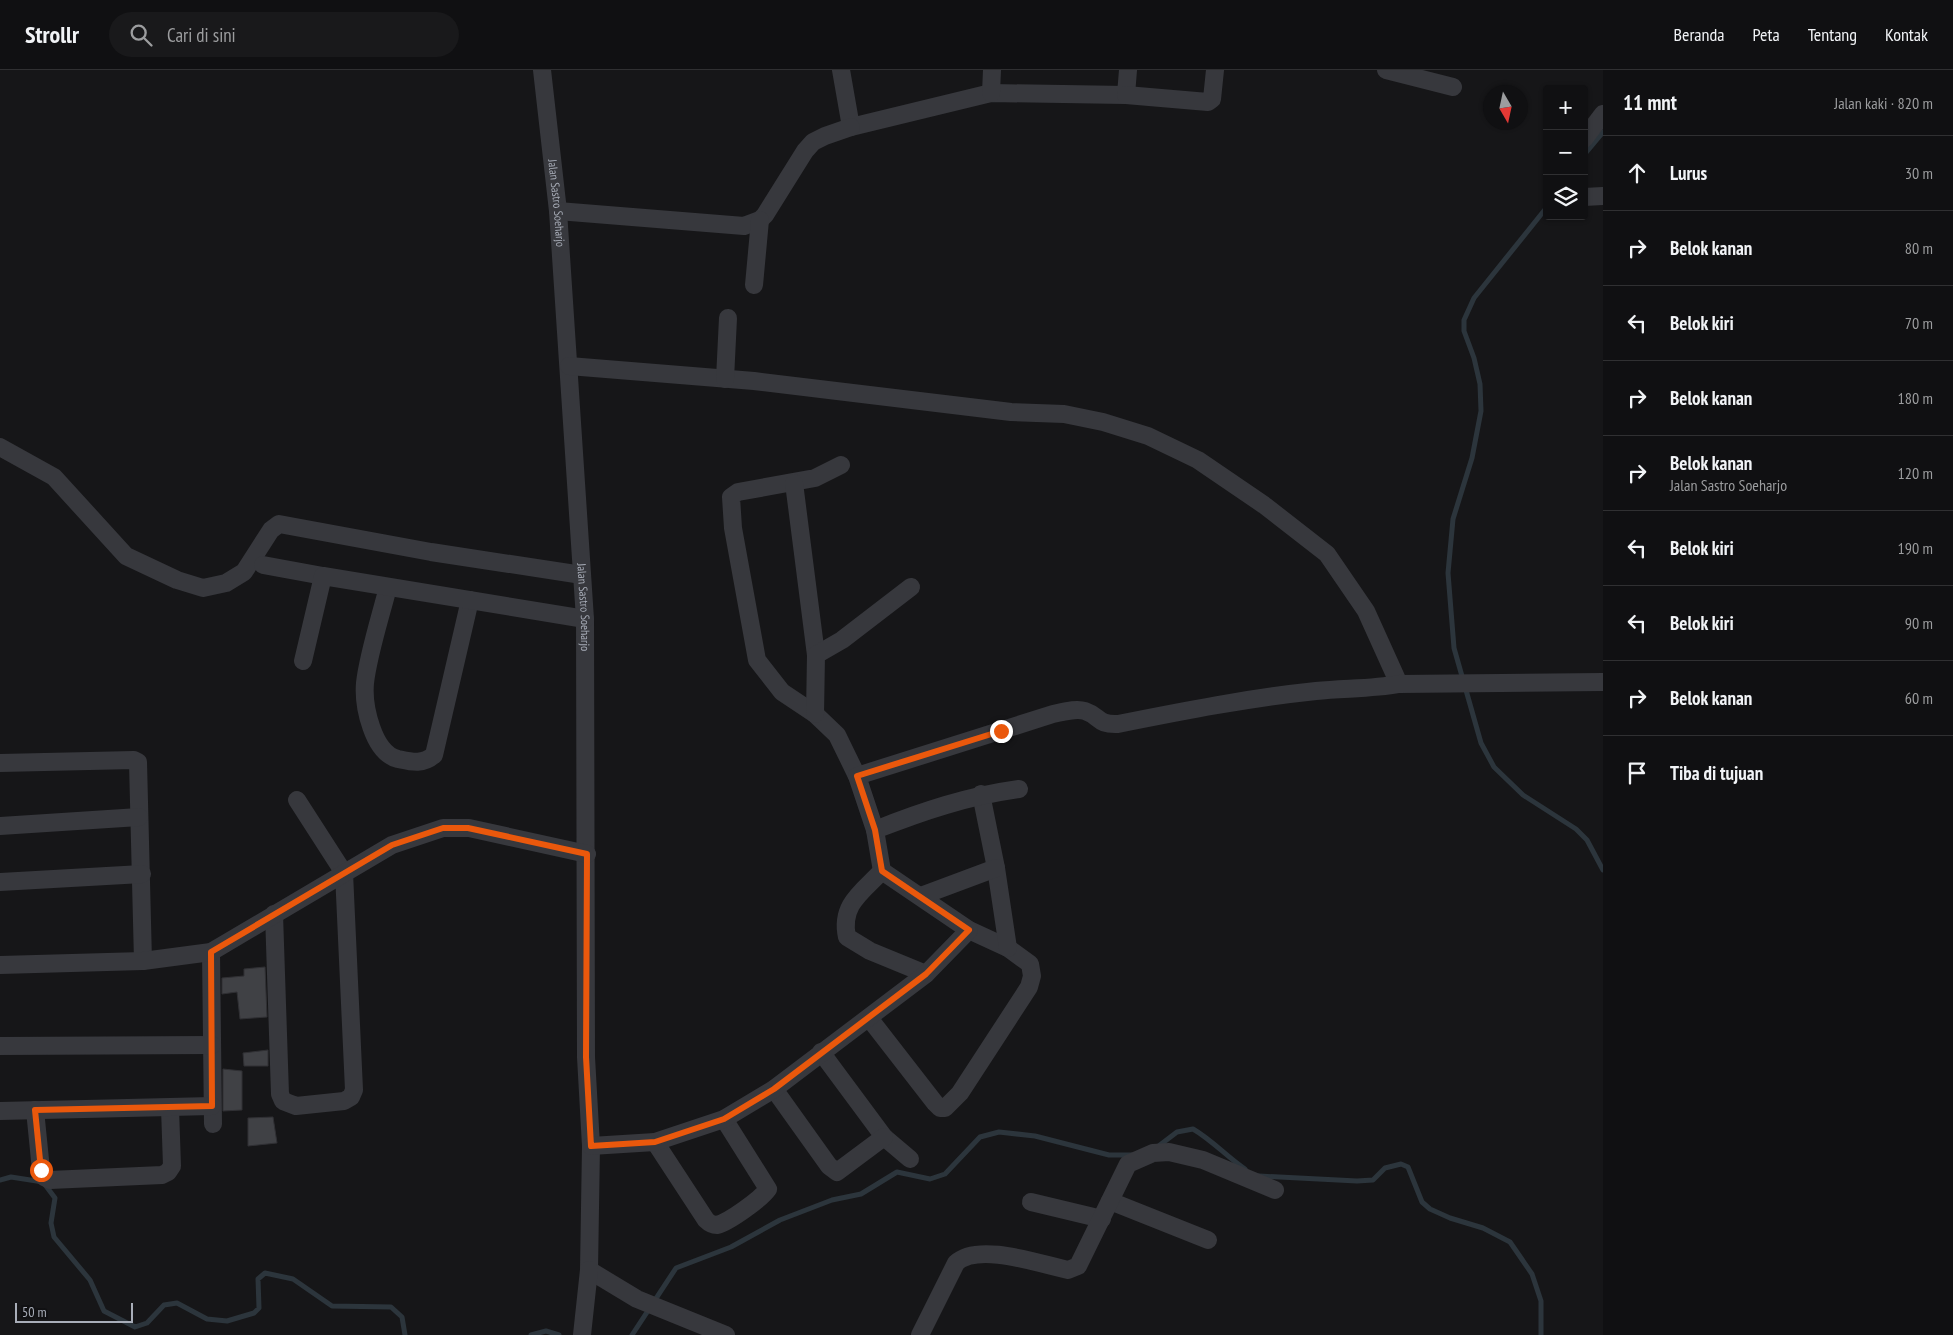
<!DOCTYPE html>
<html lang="id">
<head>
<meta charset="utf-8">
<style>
	:root { --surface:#101012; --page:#19191b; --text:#f1f3f6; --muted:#9c9d9f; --line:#303032 }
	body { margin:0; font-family:"PT Sans Narrow",sans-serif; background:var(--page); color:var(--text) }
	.controls { position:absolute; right:15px; top:15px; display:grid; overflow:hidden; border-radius:5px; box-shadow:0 1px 4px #0004 }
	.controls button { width:45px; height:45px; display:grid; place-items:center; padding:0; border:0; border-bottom:1px solid var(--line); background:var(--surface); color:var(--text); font:25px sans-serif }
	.compass { position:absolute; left:1483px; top:15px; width:45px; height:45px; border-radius:50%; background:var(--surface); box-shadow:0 1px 4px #0004; rotate:171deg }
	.scale { position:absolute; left:15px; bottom:12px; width:118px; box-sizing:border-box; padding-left:5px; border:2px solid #a8adb8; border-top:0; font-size:14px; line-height:18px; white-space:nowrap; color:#a8adb8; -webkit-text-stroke:4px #111113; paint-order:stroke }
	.stop { position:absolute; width:15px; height:15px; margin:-11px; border:4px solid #ea580c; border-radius:50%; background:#fff }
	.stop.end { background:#ea580c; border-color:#fff; box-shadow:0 1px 5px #0008 }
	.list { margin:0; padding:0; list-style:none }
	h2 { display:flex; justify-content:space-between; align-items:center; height:65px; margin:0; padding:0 20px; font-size:21px }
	h2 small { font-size:16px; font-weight:400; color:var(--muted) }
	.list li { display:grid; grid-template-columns:32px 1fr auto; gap:15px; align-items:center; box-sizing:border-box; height:75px; padding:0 20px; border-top:1px solid var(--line) }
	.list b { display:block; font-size:19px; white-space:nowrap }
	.list p { margin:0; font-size:16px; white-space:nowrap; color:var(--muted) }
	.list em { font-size:16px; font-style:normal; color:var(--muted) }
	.icon { flex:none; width:28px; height:28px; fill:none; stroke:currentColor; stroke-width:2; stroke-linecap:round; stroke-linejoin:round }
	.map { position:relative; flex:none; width:1603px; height:1265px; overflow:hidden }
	header { display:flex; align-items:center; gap:30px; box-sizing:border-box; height:70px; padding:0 25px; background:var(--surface); border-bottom:1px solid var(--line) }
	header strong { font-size:24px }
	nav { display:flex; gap:28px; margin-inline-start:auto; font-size:18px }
	.search { width:350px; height:45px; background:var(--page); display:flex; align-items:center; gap:12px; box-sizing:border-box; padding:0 18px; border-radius:28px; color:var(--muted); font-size:19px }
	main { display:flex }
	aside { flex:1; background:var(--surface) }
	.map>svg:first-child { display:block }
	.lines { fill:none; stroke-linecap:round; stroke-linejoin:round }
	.stream { stroke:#2c353c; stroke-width:5 }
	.building { fill:#404145; stroke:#303034 }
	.minor { stroke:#37383d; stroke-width:18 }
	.route { stroke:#ea580c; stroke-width:6 }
	.labels { text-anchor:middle; stroke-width:5; stroke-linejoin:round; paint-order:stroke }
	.street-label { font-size:12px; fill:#a8adb8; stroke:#111113 }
</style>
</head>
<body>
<header>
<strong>Strollr</strong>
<div class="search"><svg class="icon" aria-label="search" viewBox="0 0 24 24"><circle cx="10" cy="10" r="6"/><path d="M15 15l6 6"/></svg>Cari di sini</div>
<nav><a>Beranda</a><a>Peta</a><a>Tentang</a><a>Kontak</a></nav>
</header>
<main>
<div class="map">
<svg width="1603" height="1265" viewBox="0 0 1603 1265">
	<rect width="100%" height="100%" fill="#161618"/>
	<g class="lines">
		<path class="stream" d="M1584,85L1603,62
			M1547,137L1474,228L1464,250V261L1474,288L1480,314L1481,341L1472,388L1453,449L1448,503L1454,578L1481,673L1494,697L1523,725L1576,759L1587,770L1603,800
			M1156,1078L1177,1062L1193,1059C1212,1070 1227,1087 1245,1099
			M1259,1106L1357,1111L1373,1110L1385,1098L1401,1094L1408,1097L1422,1132L1430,1139L1450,1148L1483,1158L1510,1172L1532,1204L1541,1231V1265
			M0,1110L11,1107L43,1112L55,1128L51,1153L54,1167L90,1210L104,1241L135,1257L147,1253L164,1235L177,1233L207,1249L227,1251L254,1243L259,1238L258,1209L265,1203L293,1209L332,1236L391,1237L402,1247L405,1265
			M531,1265L546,1261L559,1265
			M632,1265L676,1198L731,1177L780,1150L832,1130L861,1124L897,1102L930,1109L945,1104L980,1067L999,1062L1035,1066L1109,1085H1132"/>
	</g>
	<path class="building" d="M265,897L267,947L240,949L237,922L222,924V908L244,906V899Z
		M268,980V996H244L243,983Z
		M223,999L242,1001V1040L223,1041Z
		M273,1047L277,1073L248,1076V1048Z"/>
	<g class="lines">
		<g class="minor">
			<path id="s1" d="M542,0L558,141L585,549L586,987L591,1076L589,1200L637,1229L726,1265"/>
			<path d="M841,0L851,57L991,23L1126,25L1128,0"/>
			<path d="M1386,0L1453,17"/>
			<path d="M991,23L992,0"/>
			<path d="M1126,25L1208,32L1212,29L1215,0"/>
			<path d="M1584,69L1603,44"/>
			<path d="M1584,127L1603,126"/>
			<path d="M558,141L744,156L760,150L765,145L805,81L813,72L825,66L851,57"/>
			<path d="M754,215L760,150"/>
			<path d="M569,296L754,311L1011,342L1064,344L1103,352L1148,366L1198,390L1264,435L1327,484L1366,541L1399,614"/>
			<path d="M725,309L728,248"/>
			<path d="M0,377L54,407L126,486L177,510L203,518L226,513L244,502L271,460L279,454L431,482L582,505"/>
			<path d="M841,395L815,408L738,422L731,427L733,458L757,590L782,622L815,644L837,665L857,706L875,760L882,801L969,860L1008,878L1030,894L1032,906L1029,917L960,1023L945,1038H940L935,1033L869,948"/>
			<path d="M794,413L816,585"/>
			<path d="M263,495L323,506"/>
			<path d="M388,517C381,545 368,585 365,613C363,636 373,683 398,689C412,692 422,695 434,685L470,530"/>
			<path d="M303,591L323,506L585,549"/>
			<path d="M815,644L816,585L842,570L911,517"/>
			<path d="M0,693L134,690L138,692L143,891"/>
			<path d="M857,706L1053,644C1063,642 1076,638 1085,641C1100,646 1097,655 1118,654C1183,641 1249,628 1316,621C1344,618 1372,619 1399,614L1603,612"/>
			<path d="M981,724L996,798L1008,878"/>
			<path d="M0,756L139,747"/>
			<path d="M875,760C923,741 968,726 1019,719"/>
			<path d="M882,801C862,822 840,835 847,867L870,881L926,904"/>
			<path d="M0,812L142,804"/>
			<path d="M921,826L996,798"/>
			<path d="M274,844L280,1024L283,1031L296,1036L344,1031L351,1027L354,1020L344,803L297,730"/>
			<path d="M211,882L213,1054"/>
			<path d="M0,895L143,891L211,882L392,775L443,758H469L587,784"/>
			<path d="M0,976L212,975"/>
			<path d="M821,982L884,1067L910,1089"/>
			<path d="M774,1019L829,1096L837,1102L884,1067"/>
			<path d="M35,1040L41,1100L44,1107L50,1110L162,1105L168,1102L172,1096L170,1038"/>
			<path d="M0,1041L212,1036"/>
			<path d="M655,1072L706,1150C709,1153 713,1155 717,1155C729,1152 761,1129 768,1119L724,1049"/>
			<path d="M591,1076L655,1072L724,1049L774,1019L926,904L969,860"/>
			<path d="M1110,1131L1208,1170"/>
			<path d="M1031,1132L1102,1149"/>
			<path d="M582,1265L589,1200"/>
			<path d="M920,1265L956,1193C978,1172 1040,1194 1068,1200L1078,1196L1128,1094L1153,1083L1169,1082L1203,1090L1275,1120"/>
		</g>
	</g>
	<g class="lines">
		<path class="route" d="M41,1100L35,1040L212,1036L211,882L392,775L443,758H468L587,784L586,987L591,1076L655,1072L724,1049L774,1019L926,904L969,860L882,801L875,760L857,706L1001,661"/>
	</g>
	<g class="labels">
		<g class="street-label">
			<text dy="4" stroke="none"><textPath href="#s1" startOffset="134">Jalan Sastro Soeharjo</textPath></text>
			<text dy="4" stroke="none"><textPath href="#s1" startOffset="539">Jalan Sastro Soeharjo</textPath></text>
		</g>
	</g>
</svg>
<div class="controls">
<button>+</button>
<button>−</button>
<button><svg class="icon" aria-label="layers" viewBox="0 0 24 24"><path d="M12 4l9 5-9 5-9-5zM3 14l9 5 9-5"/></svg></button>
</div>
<svg class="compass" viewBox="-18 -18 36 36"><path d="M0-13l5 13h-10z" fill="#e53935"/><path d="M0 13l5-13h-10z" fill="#9c9d9f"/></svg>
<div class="scale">50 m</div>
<div class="stop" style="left:41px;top:1100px"></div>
<div class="stop end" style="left:1001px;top:661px"></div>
</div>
<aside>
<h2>11 mnt<small>Jalan kaki · 820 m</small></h2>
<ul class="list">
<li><svg class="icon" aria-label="ahead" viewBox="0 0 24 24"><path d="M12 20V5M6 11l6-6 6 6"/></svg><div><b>Lurus</b></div><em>30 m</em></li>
<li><svg class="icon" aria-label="right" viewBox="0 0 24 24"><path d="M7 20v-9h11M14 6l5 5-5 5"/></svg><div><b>Belok kanan</b></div><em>80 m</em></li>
<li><svg class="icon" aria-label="left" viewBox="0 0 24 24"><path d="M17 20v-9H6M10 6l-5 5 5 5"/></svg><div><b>Belok kiri</b></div><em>70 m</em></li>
<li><svg class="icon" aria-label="right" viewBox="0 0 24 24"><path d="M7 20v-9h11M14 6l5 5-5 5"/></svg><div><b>Belok kanan</b></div><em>180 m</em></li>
<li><svg class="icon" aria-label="right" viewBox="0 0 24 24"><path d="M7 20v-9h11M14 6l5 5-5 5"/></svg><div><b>Belok kanan</b><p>Jalan Sastro Soeharjo</p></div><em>120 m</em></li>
<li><svg class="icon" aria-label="left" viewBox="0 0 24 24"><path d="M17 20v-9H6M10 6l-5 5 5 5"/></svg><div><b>Belok kiri</b></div><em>190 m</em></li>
<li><svg class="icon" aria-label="left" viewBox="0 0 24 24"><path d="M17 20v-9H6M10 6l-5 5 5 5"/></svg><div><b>Belok kiri</b></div><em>90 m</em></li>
<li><svg class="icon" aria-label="right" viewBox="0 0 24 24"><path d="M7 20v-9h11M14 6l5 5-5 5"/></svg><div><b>Belok kanan</b></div><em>60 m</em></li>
<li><svg class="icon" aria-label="arrive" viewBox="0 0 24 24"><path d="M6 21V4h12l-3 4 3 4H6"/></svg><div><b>Tiba di tujuan</b></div></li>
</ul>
</aside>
</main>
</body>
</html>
